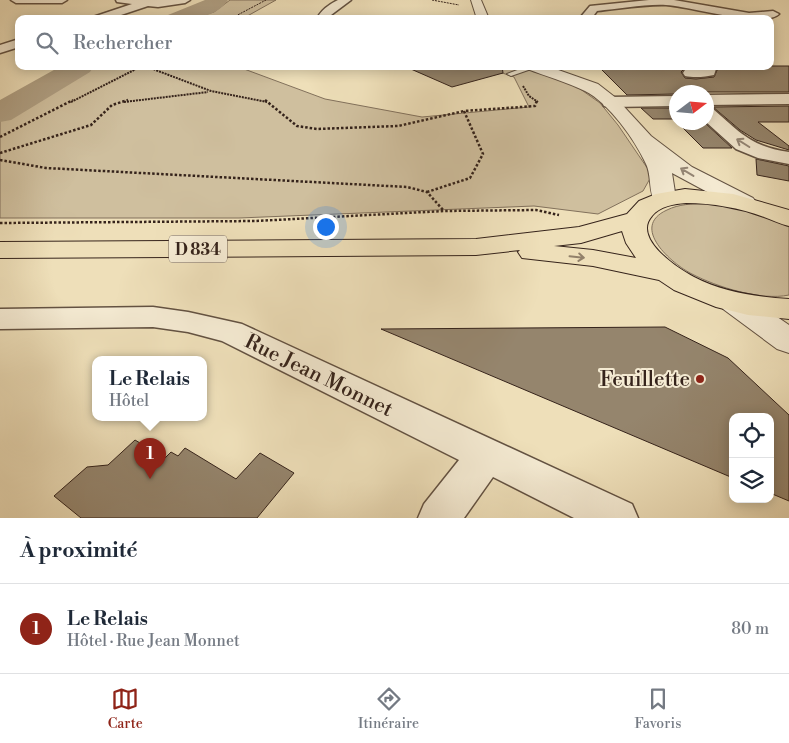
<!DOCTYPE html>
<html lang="fr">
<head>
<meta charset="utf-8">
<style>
	:root { --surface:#fff; --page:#f6f6f7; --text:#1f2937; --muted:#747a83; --line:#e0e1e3; --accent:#8f2418 }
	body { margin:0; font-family:"Libre Bodoni",serif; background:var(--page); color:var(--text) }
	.controls { position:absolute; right:15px; bottom:15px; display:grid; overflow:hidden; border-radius:10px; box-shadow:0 2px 12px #0003 }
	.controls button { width:45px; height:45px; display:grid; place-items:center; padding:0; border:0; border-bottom:1px solid var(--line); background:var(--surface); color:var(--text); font:25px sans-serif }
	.compass { position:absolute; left:669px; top:85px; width:45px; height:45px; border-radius:50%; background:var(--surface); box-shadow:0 2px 12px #0003; rotate:74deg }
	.you { position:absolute; left:325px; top:226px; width:18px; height:18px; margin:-12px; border:4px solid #fff; border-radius:50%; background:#1a73e8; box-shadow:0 0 0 8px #1a73e833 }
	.badge { display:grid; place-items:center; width:32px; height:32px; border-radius:50%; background:var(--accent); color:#fff; font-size:16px; font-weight:700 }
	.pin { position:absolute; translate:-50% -41px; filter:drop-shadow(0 1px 2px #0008) }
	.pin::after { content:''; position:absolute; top:26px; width:18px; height:15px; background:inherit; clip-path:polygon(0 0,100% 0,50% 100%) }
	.popup { position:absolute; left:92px; top:356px; width:115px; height:65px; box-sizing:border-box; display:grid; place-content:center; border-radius:10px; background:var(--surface); filter:drop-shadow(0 1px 4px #0005); font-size:16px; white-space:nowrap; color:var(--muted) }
	.popup b { font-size:19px; color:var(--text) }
	.popup::after { content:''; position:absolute; left:50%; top:100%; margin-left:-10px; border:10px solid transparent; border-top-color:var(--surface) }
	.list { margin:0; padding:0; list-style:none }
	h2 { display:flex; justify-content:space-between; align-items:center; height:65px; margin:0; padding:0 20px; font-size:21px }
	h2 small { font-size:16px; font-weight:400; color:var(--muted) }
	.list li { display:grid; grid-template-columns:32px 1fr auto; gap:15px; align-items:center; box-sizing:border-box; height:90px; padding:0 20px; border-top:1px solid var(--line) }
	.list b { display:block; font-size:19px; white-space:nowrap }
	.list p { margin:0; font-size:16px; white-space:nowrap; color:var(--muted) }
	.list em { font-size:16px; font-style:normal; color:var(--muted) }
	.icon { flex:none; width:28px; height:28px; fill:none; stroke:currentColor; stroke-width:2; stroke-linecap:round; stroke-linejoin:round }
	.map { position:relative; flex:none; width:789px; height:518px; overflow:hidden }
	.search { position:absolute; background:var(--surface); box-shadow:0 2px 12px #0003; left:15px; right:15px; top:15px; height:55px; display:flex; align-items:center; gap:12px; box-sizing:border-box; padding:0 18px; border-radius:10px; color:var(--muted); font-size:19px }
	.sheet { height:155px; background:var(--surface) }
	nav { display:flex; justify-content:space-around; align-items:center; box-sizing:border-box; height:70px; border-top:1px solid var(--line); background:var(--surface); font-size:14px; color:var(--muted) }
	nav a { display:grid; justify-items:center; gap:2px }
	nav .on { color:var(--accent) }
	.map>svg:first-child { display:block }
	.green { fill:#cfbf9e; stroke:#82715c }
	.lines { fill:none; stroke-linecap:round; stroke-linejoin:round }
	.river { fill:#af9f83; fill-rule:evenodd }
	.building { fill:#95856d; stroke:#35231b }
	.service-casing { stroke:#635242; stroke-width:2 }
	.minor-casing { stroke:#635242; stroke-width:3 }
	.tertiary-casing { stroke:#635242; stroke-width:2 }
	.primary-casing { stroke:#35231b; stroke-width:2 }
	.path-far2 { stroke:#35231b; stroke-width:1; stroke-dasharray:2 1; stroke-linecap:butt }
	.path-far1 { stroke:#35231b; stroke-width:2; stroke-dasharray:2 1; stroke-linecap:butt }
	.path { stroke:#35231b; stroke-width:2.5; stroke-dasharray:2.5 2; stroke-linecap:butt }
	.service { fill:#f4ead2; fill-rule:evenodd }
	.minor { fill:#f4ead2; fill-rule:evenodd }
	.tertiary { fill:#f4ead2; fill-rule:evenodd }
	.primary { fill:#eedfb9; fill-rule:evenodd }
	.oneway { stroke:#948676 }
	.oneway2 { stroke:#92816a }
	.poi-dot { fill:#8f2418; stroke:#f4ead2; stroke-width:2 }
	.labels { text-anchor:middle; stroke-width:4; stroke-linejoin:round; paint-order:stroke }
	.shield { fill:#f4ead2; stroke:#6e5f52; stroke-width:1 }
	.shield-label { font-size:16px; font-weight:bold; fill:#35231b }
	.near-street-label { font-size:21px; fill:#35231b; stroke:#f4ead2 }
	.near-poi-label { font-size:21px; fill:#35231b; stroke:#f4ead2; text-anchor:end }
</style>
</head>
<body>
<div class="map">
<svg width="789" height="518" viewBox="0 0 789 518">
	<rect width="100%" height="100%" fill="#eedfb9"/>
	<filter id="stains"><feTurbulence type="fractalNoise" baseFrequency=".004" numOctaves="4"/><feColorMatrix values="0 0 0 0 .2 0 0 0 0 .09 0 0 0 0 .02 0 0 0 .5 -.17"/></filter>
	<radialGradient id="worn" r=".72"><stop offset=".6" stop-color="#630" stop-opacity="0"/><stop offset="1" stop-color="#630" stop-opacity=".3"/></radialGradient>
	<path class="green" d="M230,0H276L242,19H190L214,12Z
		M93,66H236L325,99L422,117L529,107L514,77L482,66H522L576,86L600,103L618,125L652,175L643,191L598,214L534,206L239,218H0V120L56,90Z
		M705,203C734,206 763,212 789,227V295C761,301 717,287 692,274C672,264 629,227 667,210C679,204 692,204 705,203Z"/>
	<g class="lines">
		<path class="river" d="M205,0H228C215,20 186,19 165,19L168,15Z
			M61,66H94L90,72L11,120L0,122V100Z"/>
	</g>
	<path class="building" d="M404,66H502L503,73L452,87Z
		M598,66H701L685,68L681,72L685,78L696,79L714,77L719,66H789V92H676V94L627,95Z
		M789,106V122H758L789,146V150L756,140L740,130L713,107Z
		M641,108H676V122L674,119H653Z
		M677,122H704L732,148H703Z
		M756,159L789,166V181L757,175Z
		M665,327L728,358L789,415V501L770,493V417H733V478L381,329Z
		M135,440L165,458L171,452L178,456L185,448L236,479L260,453L294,473L257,518H81L54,496L87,467L108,465Z"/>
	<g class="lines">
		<defs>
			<path id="service" d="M528,66L537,67L511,76L507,74Z"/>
			<path id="minor" d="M11,0H67L62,3H16Z
				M116,0H190L185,3L158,7L148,6L109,19H91L93,17L132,4L117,2Z
				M338,0H351L331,15L335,19H322L319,15C324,8 330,4 338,0Z
				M649,0H674L749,13L773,11L779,14C764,29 688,6 666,5C644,4 619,9 597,11L591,19H579L590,6Z
				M19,39V47L0,53V45Z
				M703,66H717L714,75C705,77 694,78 685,76L683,73L685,70L702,68Z
				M789,94V104L706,105V95Z
				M676,96V106L610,107L604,106L602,102L604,98L610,97Z
				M706,107L712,108C741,133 750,146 789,152V164L758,158L736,149L706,122Z
				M153,307L188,312L242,324L632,504L638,518H574L493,477L464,518H418L424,504L459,460L222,341L188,332L153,327L0,329V309Z"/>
			<path id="tertiary" d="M471,0H481L489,19H477Z
				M525,66H547L598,84L616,98L651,136L692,167L753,198L757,203L753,208L745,210L737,208L672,173L676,199L672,204L664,206L656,204C648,193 652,176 646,164C635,140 609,103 585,91C566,82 546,76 527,69Z
				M734,292L745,295L789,325V353L777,349L723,309L719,302L723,295Z"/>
			<path id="primary" d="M685,189L733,194L789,210V226C780,224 773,220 764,217C740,208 712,203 686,203C674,204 660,206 652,216C632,238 677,268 694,277C723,292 756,297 789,299V319L748,315L716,307L674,290L659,280L593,266L522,258L518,252L520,250L476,255L0,258V242L476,239L579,227L627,214L639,201L656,194ZM622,231L626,243L636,258L593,250L554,246L581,243Z"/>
		</defs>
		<use href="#service" class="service-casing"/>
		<use href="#minor" class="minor-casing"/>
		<use href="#tertiary" class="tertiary-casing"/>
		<use href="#primary" class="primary-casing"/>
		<path class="path-far2" d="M432,0L459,5
			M230,19L266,0"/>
		<path class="path-far1" d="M145,66L211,91L267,102
			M523,86L529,96L538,102
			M71,102L142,66
			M124,102L208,92"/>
		<path class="path" d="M265,100L297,126L317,129L398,126L464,111
			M0,137L73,100
			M0,153L91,125L112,105L128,100
			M0,160L46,168L407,187L427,192L444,211
			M427,192L470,178L483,154L464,111L535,106L537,100
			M0,223L256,221L444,211L536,210L559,215"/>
		<use href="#service" class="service"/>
		<use href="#minor" class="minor"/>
		<use href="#tertiary" class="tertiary"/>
		<use href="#primary" class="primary"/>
	</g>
	<defs><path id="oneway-shaft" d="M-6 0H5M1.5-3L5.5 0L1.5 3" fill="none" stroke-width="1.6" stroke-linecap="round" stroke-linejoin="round" transform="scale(1.25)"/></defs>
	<g class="oneway">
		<use href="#oneway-shaft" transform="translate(743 143) rotate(-148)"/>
		<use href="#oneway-shaft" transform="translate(687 172) rotate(-149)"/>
	</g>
	<use class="oneway2" href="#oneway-shaft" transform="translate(577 257) rotate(6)"/>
	<circle class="poi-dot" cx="700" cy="379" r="5"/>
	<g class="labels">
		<rect class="shield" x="169" y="235.5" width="58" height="27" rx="4"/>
		<g class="shield-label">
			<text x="198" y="255">D 834</text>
		</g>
		<g class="near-street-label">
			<text transform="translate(319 375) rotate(26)" y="7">Rue Jean Monnet</text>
		</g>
		<g class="near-poi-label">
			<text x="690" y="386">Feuillette</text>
		</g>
	</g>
	<rect width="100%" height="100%" filter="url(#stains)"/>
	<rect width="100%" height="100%" fill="url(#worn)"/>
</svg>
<div class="controls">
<button><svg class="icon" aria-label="locate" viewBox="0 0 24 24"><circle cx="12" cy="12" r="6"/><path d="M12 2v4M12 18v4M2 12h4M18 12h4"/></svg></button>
<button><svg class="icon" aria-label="layers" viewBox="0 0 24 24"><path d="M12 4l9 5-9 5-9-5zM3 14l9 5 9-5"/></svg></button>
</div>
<svg class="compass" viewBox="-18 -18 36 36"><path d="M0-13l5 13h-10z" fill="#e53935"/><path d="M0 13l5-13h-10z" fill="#747a83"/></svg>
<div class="you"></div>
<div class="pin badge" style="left:150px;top:479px">1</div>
<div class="popup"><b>Le Relais</b>Hôtel</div>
<div class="search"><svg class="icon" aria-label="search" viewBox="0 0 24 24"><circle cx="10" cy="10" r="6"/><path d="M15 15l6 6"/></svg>Rechercher</div>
</div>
<section class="sheet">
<h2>À proximité<small></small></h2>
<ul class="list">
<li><span class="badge">1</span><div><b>Le Relais</b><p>Hôtel · Rue Jean Monnet</p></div><em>80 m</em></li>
</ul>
</section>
<nav>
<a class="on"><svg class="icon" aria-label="map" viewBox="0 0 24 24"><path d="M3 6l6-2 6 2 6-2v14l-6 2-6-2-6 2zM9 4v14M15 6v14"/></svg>Carte</a>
<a><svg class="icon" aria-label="directions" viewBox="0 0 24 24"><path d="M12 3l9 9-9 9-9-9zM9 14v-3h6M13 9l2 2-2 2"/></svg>Itinéraire</a>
<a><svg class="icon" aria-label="saved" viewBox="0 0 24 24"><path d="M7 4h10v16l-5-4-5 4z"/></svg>Favoris</a>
</nav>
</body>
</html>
